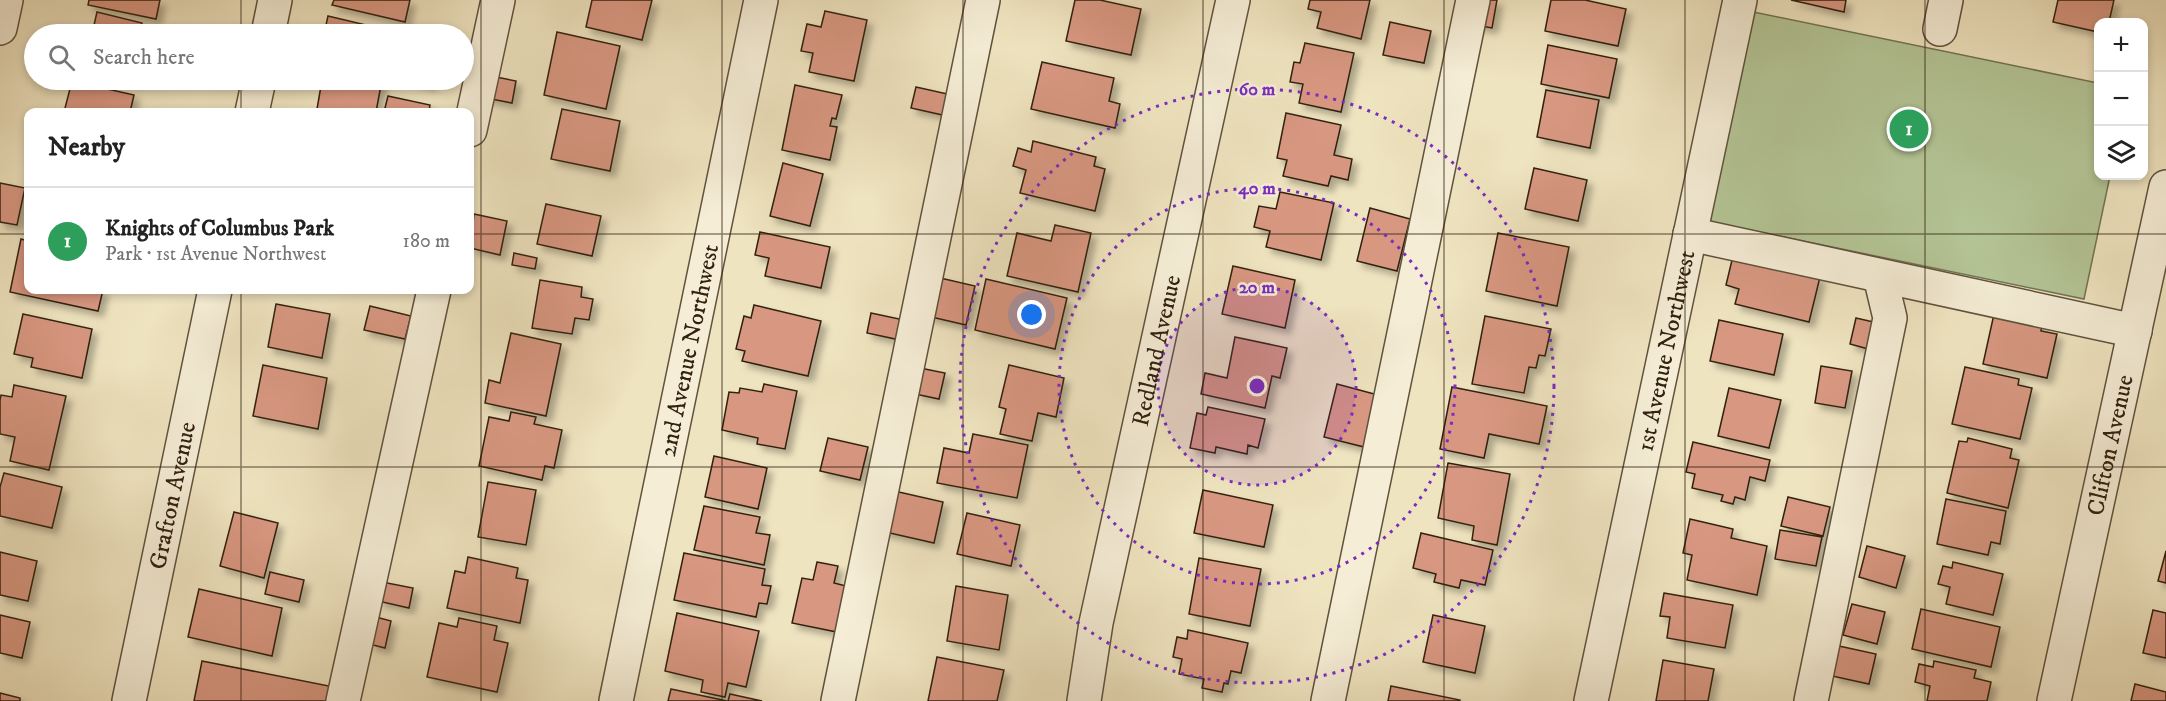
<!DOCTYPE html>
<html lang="en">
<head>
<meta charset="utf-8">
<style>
	:root { --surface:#fff; --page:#f2f2f2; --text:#222; --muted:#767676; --line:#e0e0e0; --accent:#8f2418 }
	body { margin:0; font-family:"IM FELL DW Pica",serif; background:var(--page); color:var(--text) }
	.controls { position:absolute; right:18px; top:18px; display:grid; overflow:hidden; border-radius:12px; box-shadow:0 3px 9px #0003 }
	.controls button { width:54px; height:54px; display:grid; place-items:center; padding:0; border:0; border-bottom:2px solid var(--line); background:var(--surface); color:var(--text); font:30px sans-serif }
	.you { position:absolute; left:1032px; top:315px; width:21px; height:21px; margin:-15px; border:4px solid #fff; border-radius:50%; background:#1a73e8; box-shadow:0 0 0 9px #1a73e833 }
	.badge { display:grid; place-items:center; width:39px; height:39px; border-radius:50%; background:var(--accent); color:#fff; font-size:20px; font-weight:700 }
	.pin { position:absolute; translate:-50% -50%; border:3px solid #fff; box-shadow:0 2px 6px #0006 }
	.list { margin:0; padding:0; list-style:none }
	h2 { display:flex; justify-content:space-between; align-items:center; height:78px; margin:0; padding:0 24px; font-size:26px }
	h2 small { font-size:20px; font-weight:400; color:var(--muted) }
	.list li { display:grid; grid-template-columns:39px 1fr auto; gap:18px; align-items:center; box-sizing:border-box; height:108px; padding:0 24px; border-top:2px solid var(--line) }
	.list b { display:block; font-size:22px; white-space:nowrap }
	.list p { margin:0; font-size:20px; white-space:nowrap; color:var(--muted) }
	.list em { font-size:20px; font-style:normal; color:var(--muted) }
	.icon { flex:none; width:33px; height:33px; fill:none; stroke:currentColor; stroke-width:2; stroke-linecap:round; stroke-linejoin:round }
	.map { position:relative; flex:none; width:2166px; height:701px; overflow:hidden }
	.search { position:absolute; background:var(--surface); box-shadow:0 3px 9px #0003; left:24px; top:24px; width:450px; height:66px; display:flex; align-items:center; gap:15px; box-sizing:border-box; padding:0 21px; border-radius:33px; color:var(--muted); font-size:22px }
	.panel { position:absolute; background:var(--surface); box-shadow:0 3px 9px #0003; left:24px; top:108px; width:450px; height:186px; border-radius:12px }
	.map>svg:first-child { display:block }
	.green { fill:#b4c596; stroke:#727354; stroke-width:1.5 }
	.building { fill:#d89781; stroke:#312111; stroke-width:1.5; filter:url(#shadow) }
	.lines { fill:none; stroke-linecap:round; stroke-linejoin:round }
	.minor-casing { stroke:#60523d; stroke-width:36 }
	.minor { stroke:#f5edd6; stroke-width:33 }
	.grid { fill:none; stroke:#312111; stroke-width:1.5; stroke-opacity:0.55 }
	.ring { fill:none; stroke:#7b2cbf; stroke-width:3; stroke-dasharray:3 6 }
	.labels { text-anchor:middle; stroke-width:5; stroke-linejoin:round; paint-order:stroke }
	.street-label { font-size:24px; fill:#312111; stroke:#f5edd6 }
	.centre { fill:#7b2cbf; stroke:#f5edd6; stroke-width:3 }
	.ring-label { font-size:18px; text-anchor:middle; font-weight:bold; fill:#7b2cbf; stroke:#f5edd6; stroke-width:5; stroke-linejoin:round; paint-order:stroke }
</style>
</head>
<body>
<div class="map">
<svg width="2166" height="701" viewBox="0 0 2166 701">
	<defs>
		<filter id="shadow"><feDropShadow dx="5.5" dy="5.5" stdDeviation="3" flood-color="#0004"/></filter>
	</defs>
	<rect width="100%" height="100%" fill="#efe4c0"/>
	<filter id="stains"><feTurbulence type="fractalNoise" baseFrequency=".00333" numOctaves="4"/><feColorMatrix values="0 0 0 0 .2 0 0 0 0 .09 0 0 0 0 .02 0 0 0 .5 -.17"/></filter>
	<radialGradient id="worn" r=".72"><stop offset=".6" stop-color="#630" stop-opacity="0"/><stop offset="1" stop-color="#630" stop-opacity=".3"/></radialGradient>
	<path class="green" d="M1744,10L2098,83V176H2110L2084,299L1701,220Z"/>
	<path class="building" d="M89,0H160L156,19L88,5Z
		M334,0H410L405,22L332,5Z
		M592,0H652L642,40L586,27Z
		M1075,0H1100L1141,9L1131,55L1066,41Z
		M1310,0H1370L1361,39L1317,28L1321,12L1308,9Z
		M1480,0H1497L1492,28L1475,25Z
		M1551,0H1585L1626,9L1618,46L1545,31Z
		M1791,0H1846L1844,12Z
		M2058,0H2114L2109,22H2098V32L2053,22Z
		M825,11L867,20L854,81L809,72L813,53L801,51L807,24L821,27Z
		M97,12L142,23L140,34H92Z
		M328,16L387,30L386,34H324Z
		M1390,22L1431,31L1424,63L1383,55Z
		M557,32L620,46L606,109L544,95Z
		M1305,43L1354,53L1341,112L1299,103L1303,84L1290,82L1294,62L1300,63Z
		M1548,45L1617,59L1609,98L1541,84Z
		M1042,62L1114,78L1109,101L1120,104L1115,128L1031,109Z
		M486,75L516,81L512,103L481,97Z
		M322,80H382L376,112H334L317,109Z
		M410,80H431L430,85Z
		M72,81L134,95L130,112H64Z
		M795,85L842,95L836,119L832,118L830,126L837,127L830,160L782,150Z
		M916,87L952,95L947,116L911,108Z
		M1546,90L1599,100L1590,148L1537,137Z
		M388,96L430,105L429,112H384Z
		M562,109L620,121L610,171L551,159Z
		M1286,113L1341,125L1334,155L1352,159L1348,180L1331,176L1328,186L1283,176L1287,160L1277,158Z
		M1033,141L1096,157L1094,166L1105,169L1095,211L1020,193L1026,170L1013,166L1018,148L1031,152Z
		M783,163L823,174L810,226L770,216Z
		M1534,168L1587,180L1578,221L1525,209Z
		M0,183L25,188L17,225L0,222Z
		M1280,192L1334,203L1321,260L1266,247L1270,231L1254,227L1259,206L1276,209Z
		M546,204L601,216L592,256L537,244Z
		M1370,208L1410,219L1397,271L1357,261Z
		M474,214L507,221L500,255L470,248Z
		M1055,225L1091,233L1078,292L1007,276L1017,233L1051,241Z
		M760,232L830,247L821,288L765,276L769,258L755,255Z
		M1498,233L1569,247L1557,306L1486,291Z
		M21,239L28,241V290H103L98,311L10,292Z
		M514,253L537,258L535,269L512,265Z
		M1733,256L1820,277L1809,322L1735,304L1739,289L1726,285Z
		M1233,266L1295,280L1285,328L1222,314Z
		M936,277L975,286L966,325L927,316Z
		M986,279L1067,298L1055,349L975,330Z
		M540,280L582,287L581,297L593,299L589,320L575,318L572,334L532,328Z
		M276,304L330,314L322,358L268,347Z
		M754,305L821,321L808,376L742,361L745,351L736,349L744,316L751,318Z
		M370,306L411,316L405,339L364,330Z
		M871,313L904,320L900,340L867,333Z
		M23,314L92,329L82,378L31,367L33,358L14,354Z
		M1994,314L2042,325L2041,331L2057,334L2047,378L1983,364Z
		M1485,316L1551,329L1545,356L1539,355L1536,368L1529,367L1524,393L1472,384Z
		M1856,318L1878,323L1872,350L1850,344Z
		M1719,320L1783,334L1774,375L1710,361Z
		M511,333L561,344L546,416L485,403L489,380L500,383Z
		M1235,337L1287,348L1280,378L1272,376L1265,408L1201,394L1205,373L1227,378Z
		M263,365L327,378L318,429L253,416Z
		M1009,365L1064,378L1056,417L1038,413L1032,441L1000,434L1006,409L999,407Z
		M1821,366L1852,371L1845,408L1815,403Z
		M1965,367L2019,379L2018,385L2032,388L2020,439L1952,424Z
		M920,368L945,373L939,399L915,394Z
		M764,384L797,391L785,449L757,444L758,438L722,430L729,392L739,393L740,388L762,392Z
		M1337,384L1378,395L1364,447L1324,437Z
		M14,385L66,396L49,470L10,461L15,437L0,434V400L1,395L12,397Z
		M1452,387L1547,406L1539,444L1489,434L1484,458L1440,449Z
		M1729,388L1781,400L1769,448L1718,436Z
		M1208,407L1265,419L1258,448L1248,445L1247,454L1216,447L1215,453L1190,448L1197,413L1206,415Z
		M511,412L536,417L534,424L562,430L554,468L545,466L542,480L479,466L489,417L509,421Z
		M973,434L1028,445L1017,498L937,483L944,448L969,453Z
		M828,438L868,447L860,480L820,471Z
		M1968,438L2012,449L2010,458L2019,460L2008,508L1947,493L1959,441L1967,442Z
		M1693,442L1770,460L1765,481L1750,477L1745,500L1735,497L1733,504L1721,501L1723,495L1692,488L1695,474L1686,472Z
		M714,456L767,468L758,509L705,497Z
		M1448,463L1510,474L1497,545L1472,540L1474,526L1438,518Z
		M4,473L62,487L52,528L0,516V487Z
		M488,482L536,490L526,545L478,537Z
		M890,490L943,502L934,543L881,531Z
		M1203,490L1273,505L1264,547L1194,533Z
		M1788,497L1830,507L1823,536L1781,526Z
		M1946,499L2006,511L2000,544L1991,542L1988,555L1937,544Z
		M704,506L760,517L756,533L770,535L764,565L694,550Z
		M234,512L278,523L264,578L220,566Z
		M967,513L1020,525L1011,566L957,554Z
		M1690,519L1733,529L1731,538L1767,546L1757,595L1687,580L1692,555L1683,553Z
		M1780,530L1822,537L1816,566L1775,559Z
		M1421,533L1493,550L1485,585L1461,580L1459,588L1434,582L1436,574L1413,568Z
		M1867,546L1905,556L1896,588L1859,577Z
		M2166,551V583L2158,581Z
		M0,552L37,561L28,601L0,595Z
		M684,553L765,569L762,585L771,586L767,604L759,603L756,617L674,600Z
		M468,557L518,568L516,578L528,580L520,623L447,608L455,571L465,573Z
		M1199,558L1261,569L1250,626L1189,614Z
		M817,562L838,566L834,583L846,586L837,632L792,623L802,578L813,580Z
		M1953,562L2003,574L1993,615L1946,604L1950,587L1938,584L1943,566L1952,568Z
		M270,572L304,580L299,602L265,594Z
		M382,582L413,588L409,608L378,601Z
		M956,586L1008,595L999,650L947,641Z
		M199,589L282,608L272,656L188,637Z
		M1664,593L1733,605L1725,648L1667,638L1670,617L1660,616Z
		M1852,604L1885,612L1877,644L1843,635Z
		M1921,609L2000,627L1991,667L1912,649Z
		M2153,610L2166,613V658L2143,653Z
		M677,613L759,631L746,687L728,683L725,697L701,692L703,680L665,671Z
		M0,615L30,622L22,658L0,653Z
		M1433,615L1485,626L1475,673L1423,662Z
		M376,617L391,621L385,648L369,644Z
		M459,618L497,626L494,640L508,643L497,692L427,677L439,623L457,627Z
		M1188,630L1248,643L1241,673L1231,671L1228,684L1224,683L1222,692L1202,688L1204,679L1179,674L1182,659L1173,657L1177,637L1187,639Z
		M1839,646L1876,654L1869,684L1832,676Z
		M937,657L1004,670L997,701H928Z
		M1663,660L1714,669L1708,701H1656Z
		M202,661L334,687L331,701H194Z
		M1934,661L1976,670L1974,678L1991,682L1987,701H1927L1930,686L1915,682L1919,664L1933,667Z
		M2135,684L2166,692V701H2131Z
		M1391,686L1460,700V701H1388Z
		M671,689L727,701H668Z
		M0,693L20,698V701H0Z
		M730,694L762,701H728Z"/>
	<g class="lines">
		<defs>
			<g id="minor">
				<path d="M0,28L6,0"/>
				<path d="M1940,29L1946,0"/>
				<path d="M268,34L275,0"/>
				<path d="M252,112L259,80"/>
				<path d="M470,130L498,0"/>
				<path d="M1690,234L2135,331"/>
				<path id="s1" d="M129,701L215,290"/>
				<path d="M343,701L434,290"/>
				<path id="s2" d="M616,701L761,0"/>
				<path d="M838,701L983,0"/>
				<path id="s3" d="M1084,701L1096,623L1233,0"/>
				<path d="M1328,701L1473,0"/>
				<path id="s4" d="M1591,701L1740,0"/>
				<path d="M1811,701L1890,318L1880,276"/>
				<path id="s5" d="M2054,701L2166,187"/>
			</g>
		</defs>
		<use href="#minor" class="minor-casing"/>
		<use href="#minor" class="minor"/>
	</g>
	<path class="grid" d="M241,0V34M481,0V701M722,0V701M963,0V701M1203,0V701M1444,0V701M1685,0V701M1925,0V701M241,80V112M0,234H28M470,234H2166M241,290V701M0,467H2166"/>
	<circle cx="1257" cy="386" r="99" fill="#7b2cbf" fill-opacity=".12"/>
	<g class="ring">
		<circle cx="1257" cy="386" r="99"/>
		<circle cx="1257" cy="386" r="198"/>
		<circle cx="1257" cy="386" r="297"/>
	</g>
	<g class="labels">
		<g class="street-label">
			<text dy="8" stroke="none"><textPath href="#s3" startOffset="358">Redland Avenue</textPath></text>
			<text dy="8" stroke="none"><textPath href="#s2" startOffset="358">2nd Avenue Northwest</textPath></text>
			<text dy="8" stroke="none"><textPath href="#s4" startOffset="358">1st Avenue Northwest</textPath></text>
			<text dy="8" stroke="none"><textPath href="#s5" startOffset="262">Clifton Avenue</textPath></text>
			<text dy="8" stroke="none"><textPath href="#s1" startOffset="210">Grafton Avenue</textPath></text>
		</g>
	</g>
	<circle cx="1257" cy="386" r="9" class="centre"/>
	<g class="ring-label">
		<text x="1257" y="95">60 m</text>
		<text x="1257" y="194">40 m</text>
		<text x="1257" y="293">20 m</text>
	</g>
	<rect width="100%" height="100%" filter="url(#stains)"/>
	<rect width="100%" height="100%" fill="url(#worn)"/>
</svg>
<div class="controls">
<button>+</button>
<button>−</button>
<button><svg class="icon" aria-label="layers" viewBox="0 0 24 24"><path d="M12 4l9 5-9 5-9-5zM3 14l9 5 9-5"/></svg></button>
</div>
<div class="you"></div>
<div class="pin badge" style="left:1909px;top:129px;background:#2e9e5b">1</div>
<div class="search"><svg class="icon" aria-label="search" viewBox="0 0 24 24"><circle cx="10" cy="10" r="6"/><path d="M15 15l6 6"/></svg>Search here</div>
<section class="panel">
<h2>Nearby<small></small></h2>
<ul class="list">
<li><span class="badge" style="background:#2e9e5b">1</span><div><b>Knights of Columbus Park</b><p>Park · 1st Avenue Northwest</p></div><em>180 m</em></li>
</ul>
</section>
</div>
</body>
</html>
